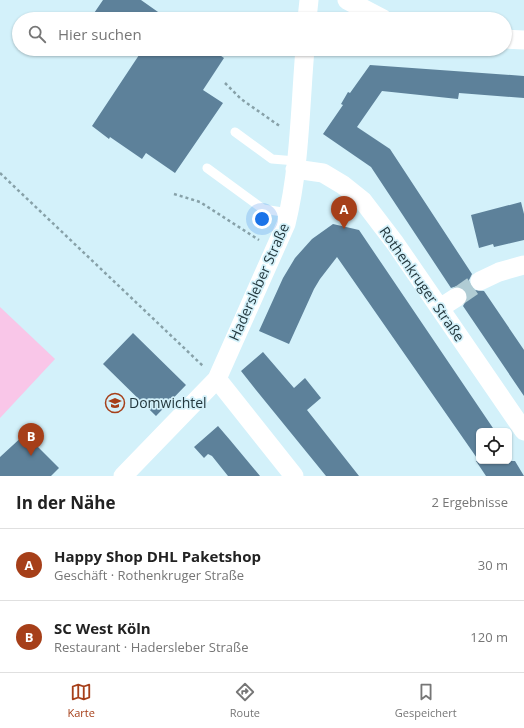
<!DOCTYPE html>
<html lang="de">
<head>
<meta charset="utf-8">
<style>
	:root { --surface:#fff; --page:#f6f6f6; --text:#222; --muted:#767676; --line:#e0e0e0; --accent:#a63f19 }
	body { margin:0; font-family:"Open Sans",sans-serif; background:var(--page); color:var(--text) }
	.controls { position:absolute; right:12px; bottom:12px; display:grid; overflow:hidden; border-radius:6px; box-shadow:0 1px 3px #0004 }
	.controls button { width:36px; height:36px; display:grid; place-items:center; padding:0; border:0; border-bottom:1px solid var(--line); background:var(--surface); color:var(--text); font:20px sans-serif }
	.you { position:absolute; left:262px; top:219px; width:14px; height:14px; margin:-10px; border:3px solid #fff; border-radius:50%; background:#1a73e8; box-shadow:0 0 0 6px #1a73e833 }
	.badge { display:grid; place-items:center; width:26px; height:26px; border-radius:50%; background:var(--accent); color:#fff; font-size:13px; font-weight:700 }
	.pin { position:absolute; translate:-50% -33px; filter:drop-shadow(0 1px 2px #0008) }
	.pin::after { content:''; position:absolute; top:21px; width:14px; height:12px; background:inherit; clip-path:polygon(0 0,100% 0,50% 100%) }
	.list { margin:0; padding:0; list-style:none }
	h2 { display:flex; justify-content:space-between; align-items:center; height:52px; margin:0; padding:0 16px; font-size:17px }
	h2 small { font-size:13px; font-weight:400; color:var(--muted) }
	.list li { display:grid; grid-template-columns:26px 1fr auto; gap:12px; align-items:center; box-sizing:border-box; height:72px; padding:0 16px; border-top:1px solid var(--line) }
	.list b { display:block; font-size:15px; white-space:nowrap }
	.list p { margin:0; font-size:13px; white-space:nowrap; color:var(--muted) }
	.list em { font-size:13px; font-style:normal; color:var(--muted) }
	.icon { flex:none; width:22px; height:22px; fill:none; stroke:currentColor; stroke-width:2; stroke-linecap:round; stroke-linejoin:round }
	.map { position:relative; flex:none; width:524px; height:476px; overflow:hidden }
	.search { position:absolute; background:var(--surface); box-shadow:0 1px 3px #0004; left:12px; right:12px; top:12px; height:44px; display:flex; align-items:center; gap:10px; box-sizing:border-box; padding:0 14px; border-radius:22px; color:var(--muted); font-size:15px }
	.sheet { height:196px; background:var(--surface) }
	nav { display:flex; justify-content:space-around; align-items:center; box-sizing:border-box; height:56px; border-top:1px solid var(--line); background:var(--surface); font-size:11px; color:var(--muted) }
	nav a { display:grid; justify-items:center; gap:2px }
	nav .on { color:var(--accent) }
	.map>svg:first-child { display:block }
	.green { fill:#f9c6e8 }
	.building { fill:#5d819a }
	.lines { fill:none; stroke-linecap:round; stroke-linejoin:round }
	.minor-tunnel { stroke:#b0ccd4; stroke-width:19; stroke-dasharray:19 10; stroke-linecap:butt }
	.path { stroke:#87a1a8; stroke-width:2.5; stroke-dasharray:3 3; stroke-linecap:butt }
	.service { stroke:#fff; stroke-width:9 }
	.minor { stroke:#fff; stroke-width:19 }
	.labels { text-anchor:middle; stroke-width:3.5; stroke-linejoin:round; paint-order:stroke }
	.street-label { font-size:14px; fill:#23373d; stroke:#d3f1fa }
	.poi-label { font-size:14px; fill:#23373d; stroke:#d3f1fa; text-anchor:start }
</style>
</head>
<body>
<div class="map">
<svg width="524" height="476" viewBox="0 0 524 476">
	<rect width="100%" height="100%" fill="#d3f1fa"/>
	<path class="green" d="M0,307L55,359L0,418Z"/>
	<path class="building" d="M103,0H141L168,19H90Z
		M143,49H211L224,58L203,90L223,103L175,173L146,153L142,159L110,137L109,139L92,126Z
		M370,65L524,76V98L459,93L458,99L382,91L357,127L390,149L472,274L469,280L470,286L474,290L484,291L524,350V396L463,306L468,297L466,291L457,286L451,288L371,167L323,134L343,105L341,104L348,92L350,93Z
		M521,202L524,214V240L494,247L493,244L479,248L471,215Z
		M333,224L359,230L495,431H479V461L337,257L320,279L314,289L289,344L259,331L283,278L295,258L312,239Z
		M133,333L186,385L156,416L103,364Z
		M263,352L294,388L305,378L321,398L307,410L359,476H326L256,390L241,371Z
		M218,426L230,440L260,476H228L212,456L208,454L204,458L194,447Z
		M25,434L59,468L51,476H0V457Z
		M476,461H515L524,476H486Z"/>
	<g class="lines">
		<path class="minor-tunnel" d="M457,297L480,281"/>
		<path class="path" d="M225,83L241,99L281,127
			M0,173L203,366
			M174,194L200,202L259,240"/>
		<path class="service" d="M235,132L272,159L296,161
			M207,168L263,209L289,213"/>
		<path class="minor" d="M347,0L383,19
			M307,19L309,0
			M505,39L524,40
			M295,169L323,173L343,185L363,201L395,243L524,431
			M480,281L499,272L524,265
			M440,308L457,297
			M217,379L294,476
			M123,476L217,379L286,224C300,167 300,107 305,49"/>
	</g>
	<defs>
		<symbol id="school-ring" viewBox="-11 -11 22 22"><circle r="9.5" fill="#d3f1fa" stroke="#a63f19" stroke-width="1.5"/><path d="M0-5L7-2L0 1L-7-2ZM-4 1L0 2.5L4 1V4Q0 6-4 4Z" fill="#a63f19"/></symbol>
	</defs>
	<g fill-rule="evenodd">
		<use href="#school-ring" x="104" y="392" width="22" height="22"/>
	</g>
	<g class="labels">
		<g class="street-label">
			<text transform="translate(259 282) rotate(-66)" y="5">Hadersleber Straße</text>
			<text transform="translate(422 284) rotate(55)" y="5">Rothenkruger Straße</text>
		</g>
		<g class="poi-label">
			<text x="129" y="408">Domwichtel</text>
		</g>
	</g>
</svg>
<div class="controls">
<button><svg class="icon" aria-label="locate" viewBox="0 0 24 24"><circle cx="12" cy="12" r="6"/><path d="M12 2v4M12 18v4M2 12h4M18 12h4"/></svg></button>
</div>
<div class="you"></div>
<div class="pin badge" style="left:344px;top:229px">A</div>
<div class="pin badge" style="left:31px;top:456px">B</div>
<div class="search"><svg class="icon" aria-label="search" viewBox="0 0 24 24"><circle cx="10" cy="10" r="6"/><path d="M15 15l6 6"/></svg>Hier suchen</div>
</div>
<section class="sheet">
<h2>In der Nähe<small>2 Ergebnisse</small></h2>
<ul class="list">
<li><span class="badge">A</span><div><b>Happy Shop DHL Paketshop</b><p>Geschäft · Rothenkruger Straße</p></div><em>30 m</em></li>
<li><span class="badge">B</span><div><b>SC West Köln</b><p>Restaurant · Hadersleber Straße</p></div><em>120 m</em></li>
</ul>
</section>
<nav>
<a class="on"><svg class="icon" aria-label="map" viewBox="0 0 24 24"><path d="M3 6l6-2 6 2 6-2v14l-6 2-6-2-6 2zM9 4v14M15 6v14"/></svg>Karte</a>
<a><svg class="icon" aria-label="directions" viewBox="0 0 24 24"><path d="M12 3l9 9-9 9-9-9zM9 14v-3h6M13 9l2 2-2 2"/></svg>Route</a>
<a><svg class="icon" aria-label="saved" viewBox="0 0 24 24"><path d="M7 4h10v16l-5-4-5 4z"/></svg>Gespeichert</a>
</nav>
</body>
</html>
